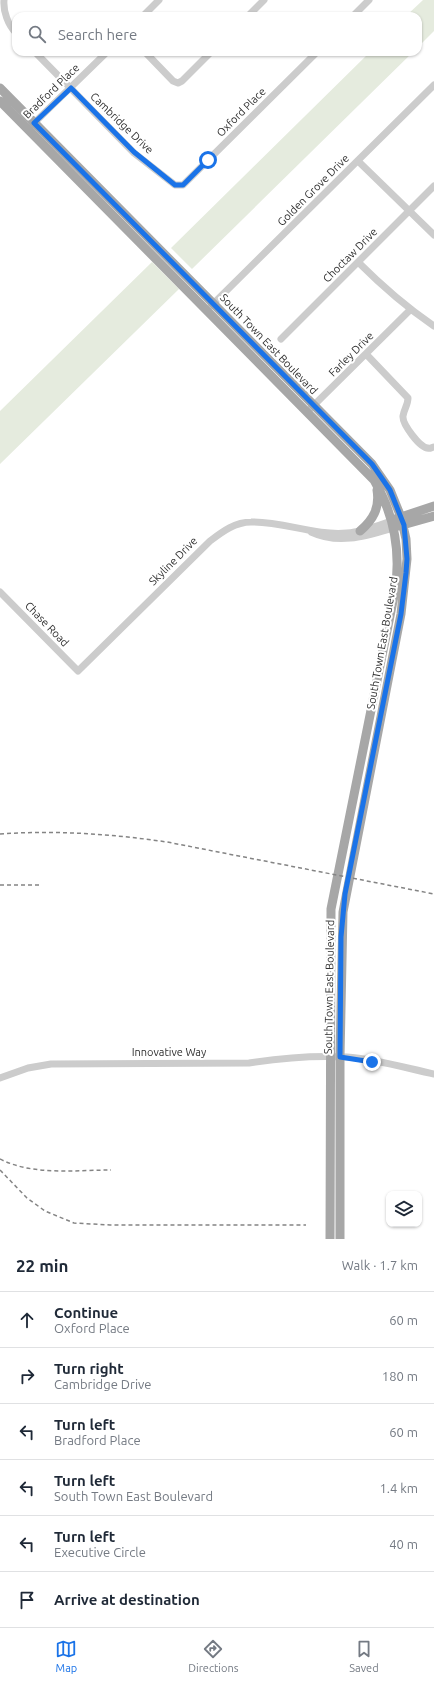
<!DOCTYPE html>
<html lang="en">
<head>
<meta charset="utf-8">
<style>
	:root { --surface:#fff; --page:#f2f2f3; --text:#1f2937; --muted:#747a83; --line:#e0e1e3; --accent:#1a73e8 }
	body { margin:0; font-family:Ubuntu,sans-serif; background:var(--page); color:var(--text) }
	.controls { position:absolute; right:12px; bottom:12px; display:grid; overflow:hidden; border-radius:8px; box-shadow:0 1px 3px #0004 }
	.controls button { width:36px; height:36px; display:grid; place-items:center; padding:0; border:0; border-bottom:1px solid var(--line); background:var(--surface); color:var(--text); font:20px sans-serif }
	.stop { position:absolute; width:12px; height:12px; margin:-9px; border:3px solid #1a73e8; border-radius:50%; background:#fff }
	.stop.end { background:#1a73e8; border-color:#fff; box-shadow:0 1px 4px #0008 }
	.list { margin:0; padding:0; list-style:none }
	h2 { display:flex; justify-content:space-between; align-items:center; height:52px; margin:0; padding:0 16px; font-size:17px }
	h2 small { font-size:13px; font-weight:400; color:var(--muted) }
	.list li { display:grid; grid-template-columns:26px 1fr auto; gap:12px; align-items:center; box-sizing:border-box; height:56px; padding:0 16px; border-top:1px solid var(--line) }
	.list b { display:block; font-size:15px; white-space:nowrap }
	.list p { margin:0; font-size:13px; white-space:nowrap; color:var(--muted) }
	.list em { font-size:13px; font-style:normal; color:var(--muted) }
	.icon { flex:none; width:22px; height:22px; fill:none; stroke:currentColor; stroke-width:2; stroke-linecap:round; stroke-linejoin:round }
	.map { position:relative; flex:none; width:434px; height:1239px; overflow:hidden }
	.search { position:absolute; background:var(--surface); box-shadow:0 1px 3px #0004; left:12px; right:12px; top:12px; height:44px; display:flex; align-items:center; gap:10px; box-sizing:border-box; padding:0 14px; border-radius:12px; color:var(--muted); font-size:15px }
	.sheet { height:388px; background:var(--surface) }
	nav { display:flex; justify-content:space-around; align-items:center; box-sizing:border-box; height:56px; border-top:1px solid var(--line); background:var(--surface); font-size:11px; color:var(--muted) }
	nav a { display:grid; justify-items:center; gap:2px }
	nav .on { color:var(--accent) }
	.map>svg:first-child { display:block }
	.green { fill:#e5ebde }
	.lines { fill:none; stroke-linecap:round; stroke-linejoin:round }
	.minor { stroke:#ccc; stroke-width:7 }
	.major { stroke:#a7a7a7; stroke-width:9 }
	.rail { stroke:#848484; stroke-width:1.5; stroke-dasharray:4 3; stroke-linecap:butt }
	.route { stroke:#1a73e8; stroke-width:5 }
	.labels { text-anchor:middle; stroke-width:4; stroke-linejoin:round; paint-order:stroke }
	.street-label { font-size:11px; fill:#2f2f2f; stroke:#fff }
</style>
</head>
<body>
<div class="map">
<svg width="434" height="1239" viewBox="0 0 434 1239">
	<rect width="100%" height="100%" fill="#fff"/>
	<path class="green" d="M423,0H434V31L418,47V16H406Z
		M370,52H413L192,269L171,248Z
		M152,262L179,289L0,464V411Z"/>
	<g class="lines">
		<path class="minor" d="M4,0C3,11 8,25 16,33
			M143,16L159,0
			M248,16L264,0
			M353,16L369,0
			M35,52L134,153L175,185H183L317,52
			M145,52L173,81L178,83L182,81L211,52
			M32,125L107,52
			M358,161L434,235
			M358,262C382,286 406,307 434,326
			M211,306L434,85
			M281,339L434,186
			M366,354L408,398C408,405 404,409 403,416C402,424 420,448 428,448C430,449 432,447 434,447
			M307,412L410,310
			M311,532C339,545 366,536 393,528
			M0,592L78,671L210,541C222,532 235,522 251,522C283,521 314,536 347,533C362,532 377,526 391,521
			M0,1078L28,1068L51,1064L249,1063C281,1058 314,1055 347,1057C375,1059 406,1068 434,1074"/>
		<path class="major" d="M0,88L372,464L390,490L401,517L406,539L407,559L401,614L343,912L340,1057V1239
			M0,101L374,480C394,514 401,552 395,591L331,909L330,1239
			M395,519L434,506
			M399,526L434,516
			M360,531C373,520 380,508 377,490"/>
		<path class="rail" d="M0,834C56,830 112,834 167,842L434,894
			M0,885H41
			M0,1159C33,1176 76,1170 111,1170
			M0,1170L27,1198L45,1211L74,1223L110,1225H306"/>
	</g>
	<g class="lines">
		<path class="route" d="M208,160L183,185H175L134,152L71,88L34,123L372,464L390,490L404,525L407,559L406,573L401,614L345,894L341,937L340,1057L372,1062"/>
	</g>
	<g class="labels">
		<g class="street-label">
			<text transform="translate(51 91) rotate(-44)" y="4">Bradford Place</text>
			<text transform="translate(241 112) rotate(-45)" y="4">Oxford Place</text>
			<text transform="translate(122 123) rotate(44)" y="4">Cambridge Drive</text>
			<text transform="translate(313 190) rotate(-45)" y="4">Golden Grove Drive</text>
			<text transform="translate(350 255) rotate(-45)" y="4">Choctaw Drive</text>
			<text transform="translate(269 344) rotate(46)" y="4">South Town East Boulevard</text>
			<text transform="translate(351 354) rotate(-45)" y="4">Farley Drive</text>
			<text transform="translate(173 561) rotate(-45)" y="4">Skyline Drive</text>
			<text transform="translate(47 624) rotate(46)" y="4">Chase Road</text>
			<text transform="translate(382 643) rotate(-80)" y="4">South Town East Boulevard</text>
			<text transform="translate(329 987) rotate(-89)" y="4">South Town East Boulevard</text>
			<text x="169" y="1056">Innovative Way</text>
		</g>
	</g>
</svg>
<div class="controls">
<button><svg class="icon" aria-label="layers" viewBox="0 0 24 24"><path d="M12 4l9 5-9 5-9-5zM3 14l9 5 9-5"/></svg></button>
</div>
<div class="stop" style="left:208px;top:160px"></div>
<div class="stop end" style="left:372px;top:1062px"></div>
<div class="search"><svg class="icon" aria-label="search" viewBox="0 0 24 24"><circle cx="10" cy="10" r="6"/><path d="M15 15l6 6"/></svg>Search here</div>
</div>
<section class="sheet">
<h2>22 min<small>Walk · 1.7 km</small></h2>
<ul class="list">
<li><svg class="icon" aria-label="ahead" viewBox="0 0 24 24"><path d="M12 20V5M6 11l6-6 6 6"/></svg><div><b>Continue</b><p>Oxford Place</p></div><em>60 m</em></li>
<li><svg class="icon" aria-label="right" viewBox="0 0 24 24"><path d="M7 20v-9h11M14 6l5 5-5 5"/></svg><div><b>Turn right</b><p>Cambridge Drive</p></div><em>180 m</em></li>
<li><svg class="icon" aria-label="left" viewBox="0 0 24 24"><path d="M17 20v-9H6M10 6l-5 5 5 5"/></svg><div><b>Turn left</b><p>Bradford Place</p></div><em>60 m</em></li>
<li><svg class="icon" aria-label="left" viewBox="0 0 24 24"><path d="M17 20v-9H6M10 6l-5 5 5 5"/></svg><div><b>Turn left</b><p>South Town East Boulevard</p></div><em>1.4 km</em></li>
<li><svg class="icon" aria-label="left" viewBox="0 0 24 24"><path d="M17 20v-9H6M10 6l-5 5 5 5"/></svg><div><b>Turn left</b><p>Executive Circle</p></div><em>40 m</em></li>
<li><svg class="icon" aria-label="arrive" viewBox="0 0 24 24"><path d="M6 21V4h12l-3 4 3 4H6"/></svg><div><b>Arrive at destination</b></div></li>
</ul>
</section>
<nav>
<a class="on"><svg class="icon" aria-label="map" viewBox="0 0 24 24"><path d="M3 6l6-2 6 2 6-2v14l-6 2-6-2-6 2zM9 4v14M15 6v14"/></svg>Map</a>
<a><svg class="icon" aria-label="directions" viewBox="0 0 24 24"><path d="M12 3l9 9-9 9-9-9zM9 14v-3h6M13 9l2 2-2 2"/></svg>Directions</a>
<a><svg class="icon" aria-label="saved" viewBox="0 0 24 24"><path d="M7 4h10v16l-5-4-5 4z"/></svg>Saved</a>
</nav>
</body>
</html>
